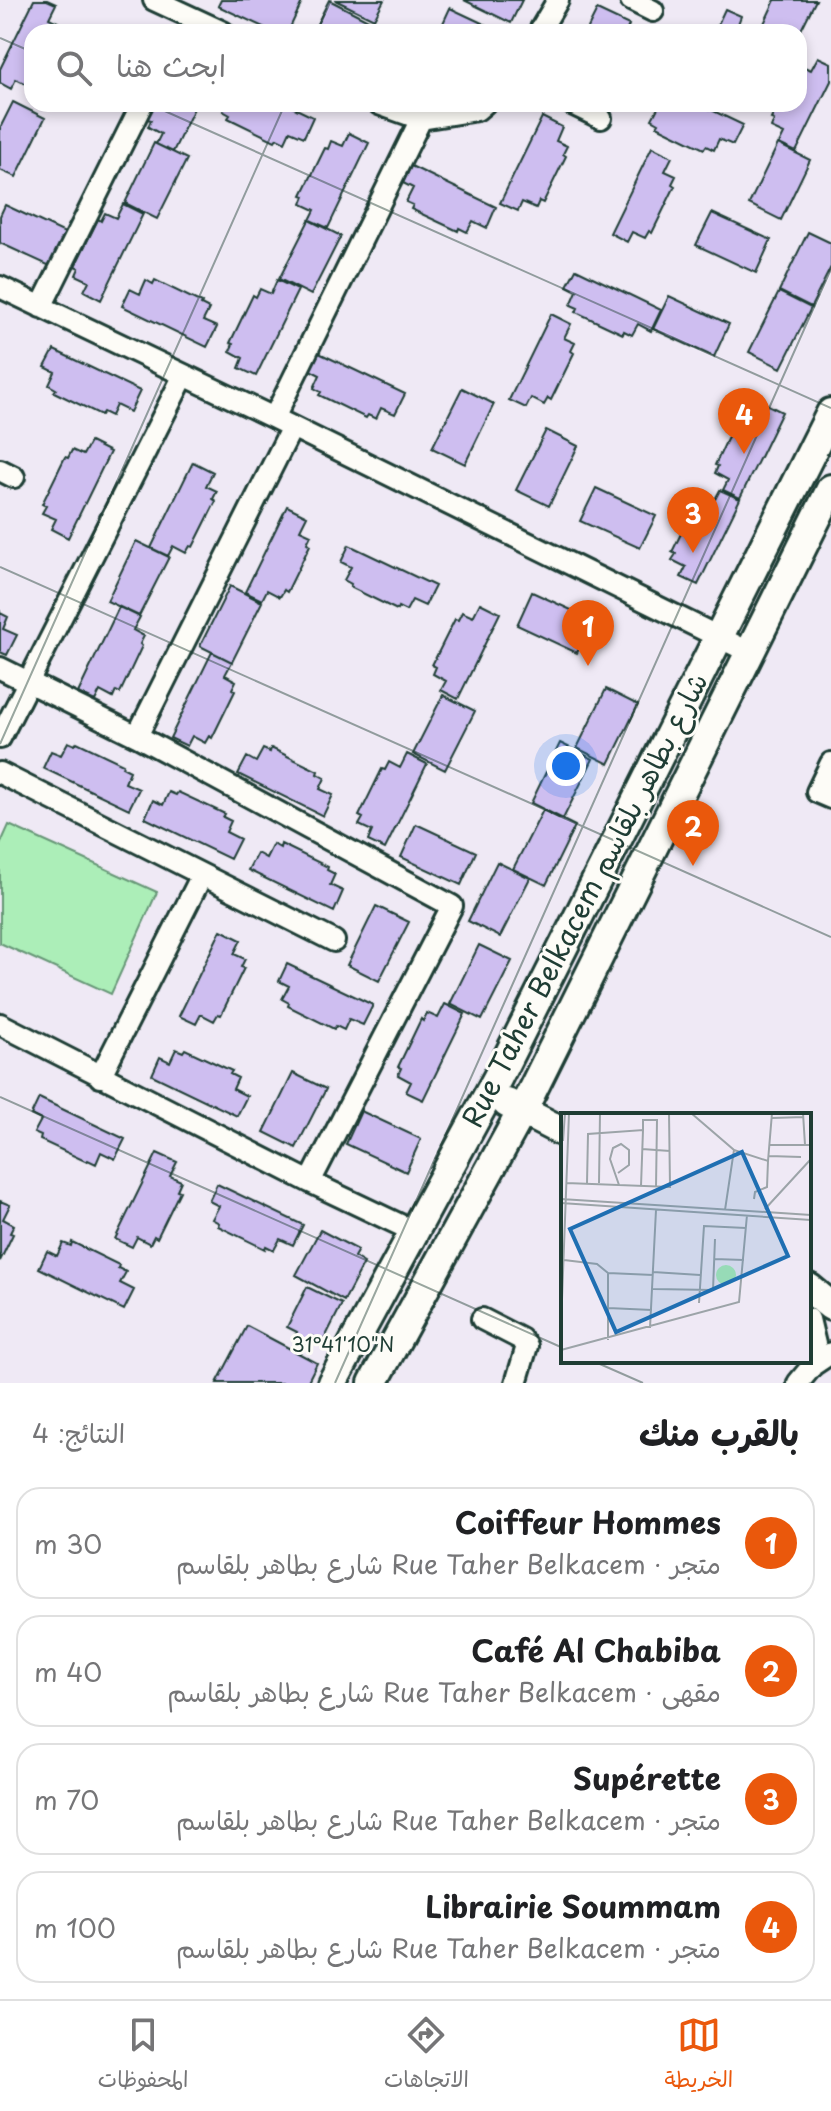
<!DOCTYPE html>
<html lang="ar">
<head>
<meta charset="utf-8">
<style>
	:root { --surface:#fff; --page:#f6f6f6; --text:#202124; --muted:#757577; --line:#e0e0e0; --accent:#ea580c }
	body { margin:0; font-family:"Playpen Sans","Playpen Sans Arabic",sans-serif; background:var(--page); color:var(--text); direction:rtl }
	.you { position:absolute; left:566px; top:766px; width:28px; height:28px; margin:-20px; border:6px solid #fff; border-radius:50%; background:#1a73e8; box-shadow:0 0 0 12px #1a73e833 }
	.badge { display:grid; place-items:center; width:52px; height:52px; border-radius:50%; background:var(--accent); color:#fff; font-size:26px; font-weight:700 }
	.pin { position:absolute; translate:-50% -66px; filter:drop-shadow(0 2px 4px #0008) }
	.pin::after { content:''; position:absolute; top:42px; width:28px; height:24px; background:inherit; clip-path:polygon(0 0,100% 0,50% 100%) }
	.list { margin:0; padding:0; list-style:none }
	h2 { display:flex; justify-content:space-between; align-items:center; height:104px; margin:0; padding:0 32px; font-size:34px }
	h2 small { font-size:26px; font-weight:400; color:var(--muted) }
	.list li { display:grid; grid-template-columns:52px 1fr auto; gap:24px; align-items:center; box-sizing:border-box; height:112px; margin:0 16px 16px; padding:0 16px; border:2px solid var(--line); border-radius:24px }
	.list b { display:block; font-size:30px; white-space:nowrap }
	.list p { margin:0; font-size:26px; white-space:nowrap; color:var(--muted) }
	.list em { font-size:26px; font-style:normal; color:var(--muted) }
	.icon { flex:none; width:44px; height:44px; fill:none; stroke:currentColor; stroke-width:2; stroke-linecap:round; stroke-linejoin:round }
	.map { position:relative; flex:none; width:831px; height:1383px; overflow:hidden; direction:ltr }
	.search { position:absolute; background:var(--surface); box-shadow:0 4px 12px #0003; left:24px; right:24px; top:24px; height:88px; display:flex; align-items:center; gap:20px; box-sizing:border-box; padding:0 28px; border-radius:24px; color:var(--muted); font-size:30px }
	.sheet { height:616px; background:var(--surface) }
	nav { display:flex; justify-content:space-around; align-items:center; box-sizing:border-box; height:112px; border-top:2px solid var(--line); background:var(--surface); font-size:22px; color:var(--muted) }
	nav a { display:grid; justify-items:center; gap:4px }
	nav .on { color:var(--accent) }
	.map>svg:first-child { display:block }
	.green { fill:#aceeb8; stroke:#669676; stroke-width:2 }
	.building { fill:#cebef0; stroke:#1f3d34; stroke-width:2 }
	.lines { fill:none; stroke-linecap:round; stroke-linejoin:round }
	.street-casing { stroke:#1f3d34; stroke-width:26 }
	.secondary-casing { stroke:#1f3d34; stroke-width:34 }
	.street { stroke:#fdfcf7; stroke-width:20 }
	.secondary { stroke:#fdfcf7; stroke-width:28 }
	.ticks { fill:none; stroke:#1f3d34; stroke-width:2; stroke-opacity:0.45 }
	.labels { text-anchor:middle; stroke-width:6; stroke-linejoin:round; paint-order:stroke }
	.street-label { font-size:28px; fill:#1f3d34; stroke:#fdfcf7 }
	.inset-road { fill:none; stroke:#9ca4a8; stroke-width:2 }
	.view { fill:#1f6fb2; fill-opacity:0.15; stroke:#1f6fb2; stroke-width:4 }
	.inset-edge { fill:none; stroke:#1f3d34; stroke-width:4 }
	.ticks-label { font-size:20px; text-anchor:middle; fill:#1f3d34; stroke:#fdfcf7; stroke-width:6; stroke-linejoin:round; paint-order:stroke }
</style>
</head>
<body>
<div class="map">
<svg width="831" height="1383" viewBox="0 0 831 1383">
	<rect width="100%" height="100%" fill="#efe9f5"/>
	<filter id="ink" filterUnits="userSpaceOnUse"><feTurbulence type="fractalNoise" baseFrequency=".0125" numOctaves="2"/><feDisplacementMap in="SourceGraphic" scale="16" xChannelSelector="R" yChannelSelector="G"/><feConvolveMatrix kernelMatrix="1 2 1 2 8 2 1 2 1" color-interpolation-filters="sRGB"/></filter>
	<g filter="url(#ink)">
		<path class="green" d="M9,825L157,892L111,994L0,943V845Z"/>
		<path class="building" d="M34,0H47L56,4L49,18L60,23L57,32H32V80L30,86L16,79L11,89L0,83V69Z
			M221,0H303L288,32H274L218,6Z
			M329,0L378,25L375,32H313Z
			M335,0H384L374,19Z
			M464,0H522L511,23Z
			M775,0H816L799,34L760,32Z
			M450,8L501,32H439Z
			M725,9L741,16L735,32L718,24Z
			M597,10L629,25L626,32H586Z
			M818,57L831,63V81L796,152L779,144L784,134L771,128L774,120L771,119L778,104H799V68L800,65L811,70Z
			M13,102L45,118L16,177L0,170V128Z
			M154,104H196L173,152L156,144L161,134L148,127L151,120L147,119Z
			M226,104H286L313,117L304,137L290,131L285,142L277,138L275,141L228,118L230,115L223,111Z
			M655,104H699L743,125L733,145L719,139L714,150L706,146L704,149L657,126L659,123L652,119L659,106Z
			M542,117L562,127L556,141L567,146L563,154L566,156L543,203L539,201L536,208L522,202L518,211L500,203Z
			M349,133L369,143L328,228L310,220L315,210L302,204L305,196L302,195L325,148L328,149L331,141L343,146Z
			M154,143L187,159L157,219L125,203Z
			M778,144L810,160L781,220L749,204Z
			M652,147L672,157L665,171L676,176L672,184L675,186L652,233L649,231L645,238L632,232L627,242L610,233Z
			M411,166L496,207L487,228L473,221L467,232L459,228L458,231L411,209L413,205L406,202L413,188L403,183Z
			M123,204L143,214L101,300L84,291L89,281L76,275L79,268L75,266L98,219L101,221L105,213L116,218Z
			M5,205L65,233L50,266L0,243V216Z
			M712,213L771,240L756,273L696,245Z
			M309,220L341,236L311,295L279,279Z
			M808,232L831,243V267L811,307L779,291Z
			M576,269L661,310L651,331L638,324L632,335L624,331L623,334L576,312L578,308L571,305L577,291L567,286Z
			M146,280L153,284L155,280L202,303L201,305L209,309L203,321L217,327L207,347L122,306L130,289L140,294Z
			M277,280L298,290L256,376L239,368L243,358L230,351L233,344L230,343L253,295L256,297L260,289L271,294Z
			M779,292L811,308L781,368L749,352Z
			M669,296L729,324L714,357L653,329Z
			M551,314L571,324L564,338L575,343L571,351L574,353L551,400L548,398L544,405L531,398L526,408L509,400Z
			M54,350L140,391L130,412L116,405L111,416L103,412L101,415L54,392L56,389L49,385L55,372L45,367Z
			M319,353L405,394L395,414L381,408L376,419L368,415L366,418L319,395L321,392L314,388L320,375L310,370Z
			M462,388L494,404L465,464L432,448Z
			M762,402L782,412L740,498L723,490L728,480L715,473L718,466L715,465L737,418L740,419L744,411L755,416Z
			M546,430L578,446L549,506L516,490Z
			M90,442L110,452L68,538L51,529L56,519L42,513L46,506L42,504L65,457L68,458L72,450L83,455Z
			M193,462L213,472L206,486L217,491L213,499L216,501L193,547L190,546L186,553L173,546L168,556L151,548Z
			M596,488L656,516L640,548L580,521Z
			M720,490L740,499L698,585L681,577L686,567L672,560L676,554L672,552L695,505L698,506L702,498L713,503Z
			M287,506L307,516L300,530L311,535L307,543L310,545L287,592L284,590L280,597L267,590L262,600L245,592Z
			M136,541L169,557L139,616L107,601Z
			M349,545L435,586L425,606L412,600L406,611L398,607L397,610L350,587L351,584L344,580L351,567L341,562Z
			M230,586L262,602L232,662L200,646Z
			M532,592L593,620L577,653L517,625Z
			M480,603L500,613L458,699L441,690L446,681L433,674L436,667L432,665L455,619L458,620L462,612L473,617Z
			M119,607L140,617L133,630L144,636L140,644L142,646L120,693L116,691L113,698L100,691L95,701L78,693Z
			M0,610V613L8,617L3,629L17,635L7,655L0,652Z
			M212,652L232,662L225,675L236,681L232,689L235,691L212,738L209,736L205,743L192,736L187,746L170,738Z
			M606,689L638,705L609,764L577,748Z
			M443,695L475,711L445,770L413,754Z
			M68,742L75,745L77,742L123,764L122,767L130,771L125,783L139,789L129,809L43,768L51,751L61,755Z
			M560,743L593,759L563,819L531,803Z
			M271,748L318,771L317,774L325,778L320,789L333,795L323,816L238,774L247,757L256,762L263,749L270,752Z
			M407,754L427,764L385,849L368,841L372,831L359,825L363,818L359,816L382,769L385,770L389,762L400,768Z
			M169,792L176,795L178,792L225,814L223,817L231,821L226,832L240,839L230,859L145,818L153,800L163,805Z
			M543,810L575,826L546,885L513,869Z
			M416,824L476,852L461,885L401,857Z
			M273,844L280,848L281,844L328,867L327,870L335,874L330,885L343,891L334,912L248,870L257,853L266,858Z
			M497,862L530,878L500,937L468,921Z
			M376,906L409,922L379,981L347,965Z
			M221,930L241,940L234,954L245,959L241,967L244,968L221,1015L218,1014L214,1021L201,1014L196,1024L179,1016Z
			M479,945L512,961L482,1020L450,1004Z
			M287,964L373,1005L363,1025L349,1019L344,1030L336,1026L334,1029L288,1006L289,1003L282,999L289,986L279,981Z
			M445,1004L465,1014L423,1100L406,1092L411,1082L398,1075L401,1068L398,1067L421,1019L423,1021L427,1013L438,1018Z
			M176,1049L183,1052L185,1049L232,1071L230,1074L238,1078L233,1089L247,1096L237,1116L152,1075L160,1057L170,1062Z
			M293,1073L326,1089L296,1148L264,1132Z
			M39,1098L125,1139L115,1159L101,1152L96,1164L88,1160L87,1162L40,1140L41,1136L34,1133L41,1120L31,1115Z
			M361,1111L421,1139L406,1172L346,1144Z
			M157,1153L177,1162L170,1176L181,1181L177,1190L180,1191L157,1238L154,1236L150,1244L137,1237L132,1247L115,1239Z
			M217,1184L303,1225L293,1245L280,1239L274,1250L266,1246L265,1249L218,1226L219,1223L212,1219L219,1206L209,1201Z
			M0,1201L10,1205L3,1219L14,1225L10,1233L13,1234L0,1261Z
			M320,1230L358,1250L354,1257L364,1263L344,1301L296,1275Z
			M72,1242L119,1265L118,1268L126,1272L120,1283L134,1290L124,1310L39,1268L47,1251L57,1256L63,1243L71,1246Z
			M307,1287L342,1304L323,1342L312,1336L308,1344L294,1337L297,1332L287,1327Z
			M247,1326L317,1363L307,1383H217Z"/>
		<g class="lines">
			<defs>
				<path id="street" d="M154,0L223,32
					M631,0L653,11
					M539,32L558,0
					M379,104L421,119L477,110L484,104
					M572,104L601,118
					M0,287L274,418L749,652
					M41,307L142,104
					M274,418L421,119
					M0,470L14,477
					M0,668L137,736L452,906L310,1182
					M137,736L292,427
					M0,738L184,375
					M831,763L817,792L831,798
					M0,773L334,941
					M0,1024L310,1182L413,1231
					M100,1077L202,875
					M482,1319L521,1339L527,1346L516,1383
					M809,1319L819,1361
					M798,1383L813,1365L831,1353"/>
				<path id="secondary" d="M507,1103L563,1132
					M809,1288L831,1306
					M332,1383L498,1077L831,413
					M373,1383L522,1111L831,489"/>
			</defs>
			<use href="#street" class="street-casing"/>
			<use href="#secondary" class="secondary-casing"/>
			<use href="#street" class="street"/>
			<use href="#secondary" class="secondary"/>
		</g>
	</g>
	<path class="ticks" d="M317,32L331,0M0,38L32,52M149,104L831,408M0,567L831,937M0,744L285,104M0,1097L563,1348M593,1361L643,1383M335,1383L831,269"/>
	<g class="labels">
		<g class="street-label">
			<text transform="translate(585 900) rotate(-63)" y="10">Rue Taher Belkacem شارع بطاهر بلقاسم</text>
		</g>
	</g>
	<g transform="translate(561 1113)">
		<rect width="250" height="250" fill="#efe9f5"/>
		<path d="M155 162a10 10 0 1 1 20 0a10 10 0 1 1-20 0Z" fill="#aceeb8"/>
		<path class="inset-road" d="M130,0L173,37L164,97M242,0L244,32M211,5L243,4M82,17V7H96L95,74M2,28L4,0M209,32H250M81,36L109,38M173,37L207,48L211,0M208,43L240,44M57,60L68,52V37L60,31L52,35L49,46L58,72M5,70L109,74L108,0M26,70L27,21L82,17L80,73M38,70L39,0M0,86L250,102M193,86L194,79L206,74L207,48M0,90L250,107M204,96L250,46M153,146L183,147M3,147L36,151L47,160V227M92,159L139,162M47,160L92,162M92,176L152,177L154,126M138,190L143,113L185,115M47,195L91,197M0,213L8,0M89,215L95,97M0,237L178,189L186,102"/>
		<path class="view" d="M181,39L227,143L55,219L9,116Z"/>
		<rect width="250" height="250" class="inset-edge"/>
	</g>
	<g class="ticks-label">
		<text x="343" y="1352">31°41'10"N</text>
	</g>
</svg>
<div class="you"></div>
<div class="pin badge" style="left:588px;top:666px">1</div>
<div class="pin badge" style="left:693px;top:866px">2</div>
<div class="pin badge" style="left:693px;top:553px">3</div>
<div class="pin badge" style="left:744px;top:454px">4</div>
<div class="search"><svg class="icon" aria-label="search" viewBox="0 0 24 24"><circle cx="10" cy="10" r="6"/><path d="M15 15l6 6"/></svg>ابحث هنا</div>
</div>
<section class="sheet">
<h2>بالقرب منك<small>النتائج: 4</small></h2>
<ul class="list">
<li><span class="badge">1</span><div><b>Coiffeur Hommes</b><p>متجر · Rue Taher Belkacem شارع بطاهر بلقاسم</p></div><em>30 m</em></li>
<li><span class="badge">2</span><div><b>Café Al Chabiba</b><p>مقهى · Rue Taher Belkacem شارع بطاهر بلقاسم</p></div><em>40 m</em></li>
<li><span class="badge">3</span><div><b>Supérette</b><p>متجر · Rue Taher Belkacem شارع بطاهر بلقاسم</p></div><em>70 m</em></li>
<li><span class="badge">4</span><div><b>Librairie Soummam</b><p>متجر · Rue Taher Belkacem شارع بطاهر بلقاسم</p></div><em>100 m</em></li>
</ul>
</section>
<nav>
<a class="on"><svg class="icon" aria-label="map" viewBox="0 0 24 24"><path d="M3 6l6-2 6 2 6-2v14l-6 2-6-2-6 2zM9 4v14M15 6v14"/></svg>الخريطة</a>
<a><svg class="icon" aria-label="directions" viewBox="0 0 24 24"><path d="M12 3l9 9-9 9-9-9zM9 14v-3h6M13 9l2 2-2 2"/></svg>الاتجاهات</a>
<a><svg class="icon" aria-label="saved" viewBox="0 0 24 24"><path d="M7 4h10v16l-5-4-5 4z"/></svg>المحفوظات</a>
</nav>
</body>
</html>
